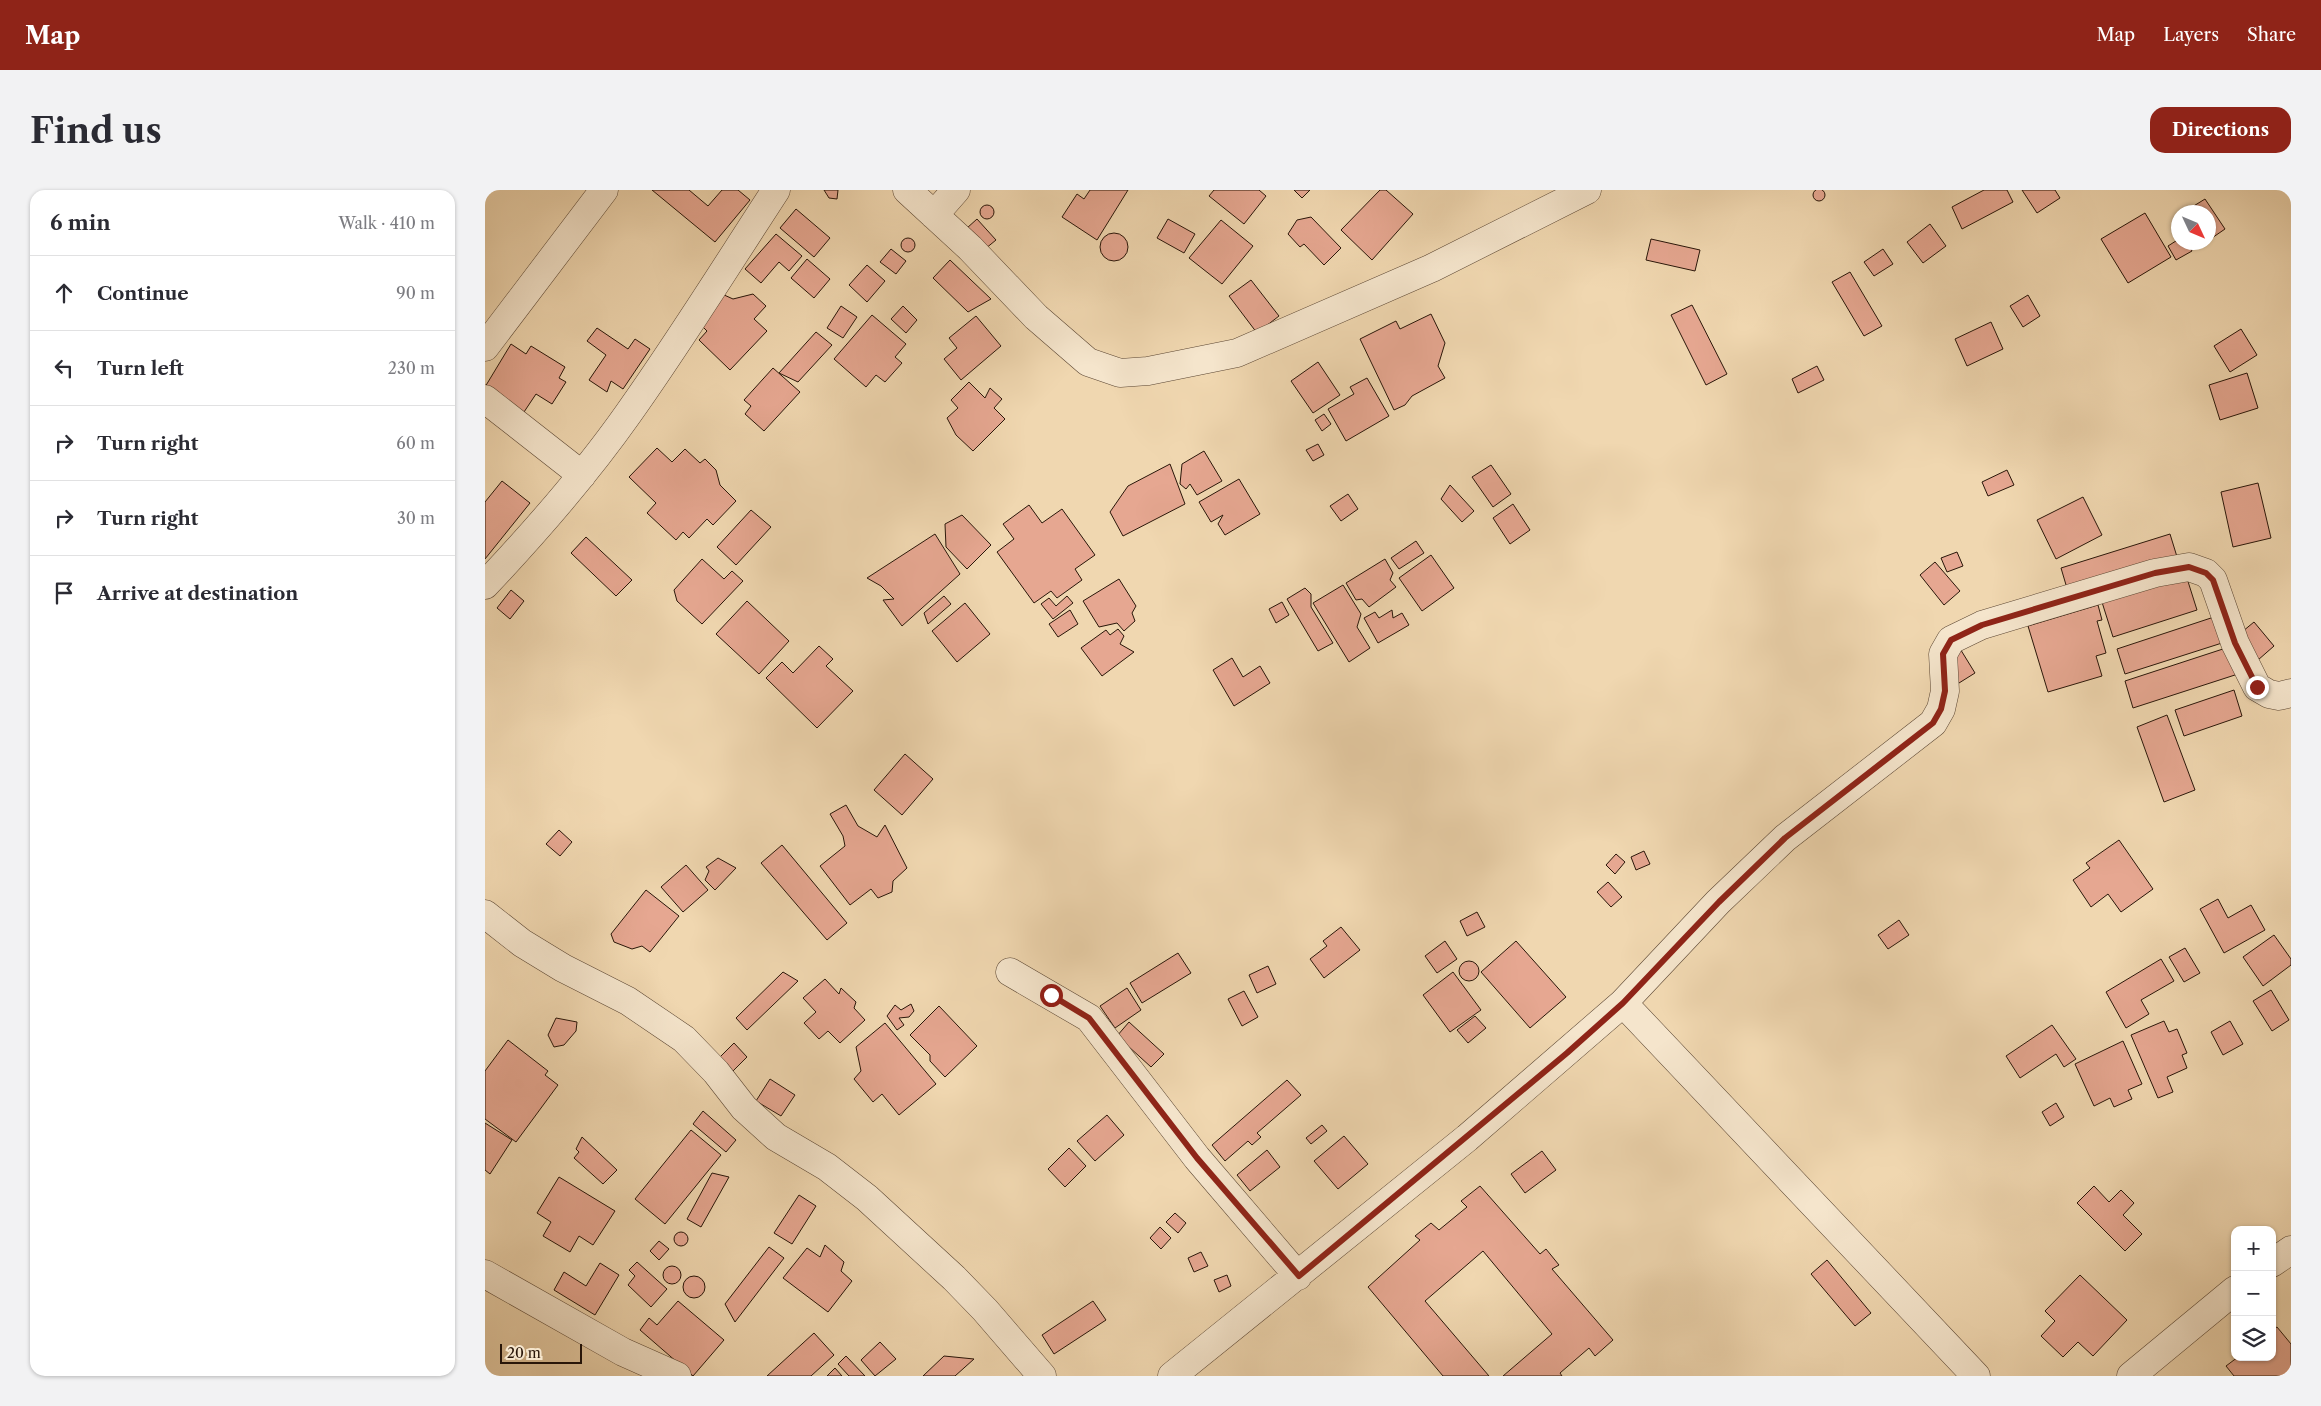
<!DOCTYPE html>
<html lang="en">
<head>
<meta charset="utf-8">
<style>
	:root { --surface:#fff; --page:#f2f2f3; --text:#2b2b33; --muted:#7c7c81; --line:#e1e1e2; --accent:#8f2418 }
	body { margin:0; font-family:"Libre Caslon Text",serif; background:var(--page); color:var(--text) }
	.controls { position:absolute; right:15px; bottom:15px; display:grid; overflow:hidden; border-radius:10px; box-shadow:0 1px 4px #0004 }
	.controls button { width:45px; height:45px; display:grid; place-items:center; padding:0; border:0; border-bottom:1px solid var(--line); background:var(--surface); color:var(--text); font:25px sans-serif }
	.compass { position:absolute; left:1686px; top:15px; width:45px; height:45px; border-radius:50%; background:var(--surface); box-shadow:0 1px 4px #0004; rotate:134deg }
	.scale { position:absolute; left:15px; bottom:12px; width:82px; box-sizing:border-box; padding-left:5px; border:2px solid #291609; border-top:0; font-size:14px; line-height:18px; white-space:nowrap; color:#291609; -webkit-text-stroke:4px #f5e5cc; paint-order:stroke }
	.stop { position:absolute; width:15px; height:15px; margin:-11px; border:4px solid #8f2418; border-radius:50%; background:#fff }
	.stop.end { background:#8f2418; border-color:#fff; box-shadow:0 1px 5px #0008 }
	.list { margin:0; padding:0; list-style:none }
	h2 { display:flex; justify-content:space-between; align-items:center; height:65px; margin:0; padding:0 20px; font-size:21px }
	h2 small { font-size:16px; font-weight:400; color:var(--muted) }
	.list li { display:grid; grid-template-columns:32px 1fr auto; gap:15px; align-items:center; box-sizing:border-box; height:75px; padding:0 20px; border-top:1px solid var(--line) }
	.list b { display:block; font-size:19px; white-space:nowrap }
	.list em { font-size:16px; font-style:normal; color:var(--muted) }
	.icon { flex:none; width:28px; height:28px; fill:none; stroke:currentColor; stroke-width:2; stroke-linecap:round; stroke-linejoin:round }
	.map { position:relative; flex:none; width:1806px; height:1186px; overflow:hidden; border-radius:15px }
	header { display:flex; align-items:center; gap:30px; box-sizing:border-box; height:70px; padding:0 25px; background:var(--accent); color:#fff }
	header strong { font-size:24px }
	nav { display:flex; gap:28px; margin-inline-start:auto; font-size:18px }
	.intro { display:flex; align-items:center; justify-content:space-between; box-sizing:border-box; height:120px; padding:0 30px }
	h1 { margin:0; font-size:35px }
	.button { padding:12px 22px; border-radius:15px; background:var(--accent); color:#fff; font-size:18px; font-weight:700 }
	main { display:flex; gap:30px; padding:0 30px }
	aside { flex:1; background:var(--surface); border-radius:15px; box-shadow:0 1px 4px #0004 }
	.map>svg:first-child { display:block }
	.building { fill:#e6a791; stroke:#291609 }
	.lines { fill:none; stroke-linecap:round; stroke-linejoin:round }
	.minor-casing { stroke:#5b4633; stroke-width:29 }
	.minor { stroke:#f5e5cc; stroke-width:28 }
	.route { stroke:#8f2418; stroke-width:6 }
</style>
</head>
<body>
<header>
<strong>Map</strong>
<nav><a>Map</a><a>Layers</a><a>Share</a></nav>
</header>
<div class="intro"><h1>Find us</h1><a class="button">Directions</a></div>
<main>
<aside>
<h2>6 min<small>Walk · 410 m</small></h2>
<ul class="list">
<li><svg class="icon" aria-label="ahead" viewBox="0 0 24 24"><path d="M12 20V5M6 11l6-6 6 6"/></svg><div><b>Continue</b></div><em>90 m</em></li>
<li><svg class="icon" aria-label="left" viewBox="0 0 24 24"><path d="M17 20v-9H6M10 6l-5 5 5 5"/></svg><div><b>Turn left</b></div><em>230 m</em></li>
<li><svg class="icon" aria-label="right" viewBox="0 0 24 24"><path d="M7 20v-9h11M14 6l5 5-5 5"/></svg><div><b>Turn right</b></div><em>60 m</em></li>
<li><svg class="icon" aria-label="right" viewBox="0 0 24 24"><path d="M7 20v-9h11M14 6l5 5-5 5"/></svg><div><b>Turn right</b></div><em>30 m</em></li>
<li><svg class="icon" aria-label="arrive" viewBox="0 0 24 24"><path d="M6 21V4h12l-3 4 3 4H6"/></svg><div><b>Arrive at destination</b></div></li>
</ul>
</aside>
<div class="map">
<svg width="1806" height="1186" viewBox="0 0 1806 1186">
	<rect width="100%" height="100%" fill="#f0d7b0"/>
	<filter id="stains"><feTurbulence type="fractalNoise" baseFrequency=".004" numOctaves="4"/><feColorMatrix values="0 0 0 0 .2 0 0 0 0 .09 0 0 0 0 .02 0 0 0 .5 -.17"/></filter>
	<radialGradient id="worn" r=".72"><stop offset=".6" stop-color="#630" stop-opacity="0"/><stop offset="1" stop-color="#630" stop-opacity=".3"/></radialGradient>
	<path class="building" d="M1328 5a6 6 0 1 1 12 0a6 6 0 1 1-12 0Z
		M167,0H204L223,16L237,0H253L265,10L230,52Z
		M339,0H353L352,9L344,8Z
		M605,0H643L612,50L577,27L592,4L599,9Z
		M729,0H774L781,6L759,34L724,6Z
		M809,0H825L817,8Z
		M895,0H901L928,24L887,70L856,40Z
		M1499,0H1522L1528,12L1477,39L1467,17Z
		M1537,0H1570L1575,8L1552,23Z
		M1720,9L1740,39L1724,50V22H1699Z
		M495 22a7 7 0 1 1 14 0a7 7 0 1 1-14 0Z
		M311,19L345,48L329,67L295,38Z
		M1660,23L1686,67L1643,93L1616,49Z
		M826,27L856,58L839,75L819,54L815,57L803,44L812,30Z
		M492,29L511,50L500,59L482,38Z
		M683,29L710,44L699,63L672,48Z
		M736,30L768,56L737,94L704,68Z
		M1445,34L1461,56L1438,73L1422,52Z
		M615 57a14 14 0 1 1 28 0a14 14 0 1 1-28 0Z
		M291,44L317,66L304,81L294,72L276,93L260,79Z
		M416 55a7 7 0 1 1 14 0a7 7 0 1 1-14 0Z
		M1166,49L1215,60L1210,81L1161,70Z
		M1694,49V52H1702L1707,61L1691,70L1683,56Z
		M406,59L421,71L411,84L395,72Z
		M1398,59L1408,74L1389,86L1379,72Z
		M322,69L345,89L329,108L306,88Z
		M465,70L506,109L483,122L448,88Z
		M382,75L400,91L382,112L364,95Z
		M1365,82L1397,136L1379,146L1347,92Z
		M766,90L794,126L772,143L744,106Z
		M237,104L248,109L268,104L281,116L269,129L282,141L245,180L214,150L222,141L212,131Z
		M1543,105L1555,126L1538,137L1525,116Z
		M1207,115L1242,184L1221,195L1186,125Z
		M356,116L372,127L358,148L342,138Z
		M418,116L432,130L421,143L406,129Z
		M946,124L960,153L953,176L960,188L927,206L920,215L909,220L875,149L911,131L915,139Z
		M387,125L421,154L410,167L417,173L400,192L391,185L381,197L349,169Z
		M491,126L516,156L476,190L459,169L472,158L464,148Z
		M1506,132L1518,159L1482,176L1470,149Z
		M112,138L143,159L150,149L165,159L138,199L126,191L122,202L104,190L121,165L102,151Z
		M1756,139L1772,165L1745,182L1729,156Z
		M331,142L347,155L313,192L294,183Z
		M26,154L41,164L46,156L80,177L74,188L81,192L67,214L51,204L39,222L0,197Z
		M833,172L855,205L828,223L806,191Z
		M1332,176L1339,190L1313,203L1307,189Z
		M288,178L315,202L279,241L260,224L266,216L259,210Z
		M1762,183L1773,218L1735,230L1724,195Z
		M882,188L904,226L861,251L843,219L869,204L865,197Z
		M484,192L500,208L505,198L517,209L509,218L520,229L488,261L471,245L462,228L473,218L466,210Z
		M839,224L846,234L837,241L830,230Z
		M833,254L839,265L828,271L821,260Z
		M172,258L187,272L200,259L215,273L220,269L231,280L235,295L251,311L228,335L222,329L204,348L198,342L191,350L162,323L171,313L144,287Z
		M719,261L737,291L712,305L705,294L701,299L695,294L697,274Z
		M685,274L700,314L638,346L625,322L643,296Z
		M1006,275L1026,304L1008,317L987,287Z
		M1522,280L1529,295L1503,306L1497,292Z
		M754,289L775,324L740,345L733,334L738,325L726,332L714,312Z
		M17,291L45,313L0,369V312Z
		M1773,293L1786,348L1748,357L1736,302Z
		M965,295L989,321L977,332L956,309Z
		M863,304L873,319L856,331L845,316Z
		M1598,307L1617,345L1571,369L1552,330Z
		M1028,314L1045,340L1025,354L1008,328Z
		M544,315L557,333L577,319L610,365L590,379L597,390L572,408L566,401L549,413L512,362L529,349L518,334Z
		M266,320L286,337L251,375L232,357Z
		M477,325L506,355L482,379L461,357L460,334Z
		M450,344L475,384L417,436L398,410L409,409L396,396L382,388Z
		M1685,344L1693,370L1584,405L1576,378Z
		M101,347L147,390L131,406L86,363Z
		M931,351L939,363L914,379L906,368Z
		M1472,362L1478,376L1462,382L1456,368Z
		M946,365L969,398L937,421L914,388Z
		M217,369L239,389L247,381L258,391L217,434L192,411L189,400Z
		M900,369L908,383L905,390L911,397L884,417L877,409L871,410L861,393Z
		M1450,372L1475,401L1459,415L1435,385Z
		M1700,382L1712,420L1628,447L1616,409Z
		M634,389L651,416L647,423L650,431L639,441L632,433L614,437L598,411Z
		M858,395L876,424L872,437L885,458L864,472L828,413Z
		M820,398L826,404V417L848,453L833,461L802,409Z
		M26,400L39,411L25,429L12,418Z
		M459,406L466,414L443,434L439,423Z
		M582,406L588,413L568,429L556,414L564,408L571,416Z
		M262,411L304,451L274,484L231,444Z
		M797,412L804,425L791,433L784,419Z
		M480,413L505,444L472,472L447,441Z
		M1613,415L1617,430L1612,431L1621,463L1611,466L1617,486L1563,502L1543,436Z
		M585,420L593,434L573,447L564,434Z
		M907,420L908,428L917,423L924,435L893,453L879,428L890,422L894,428Z
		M1729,427L1737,453L1640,484L1632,459Z
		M1769,432L1789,456L1773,470L1752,446Z
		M633,439L639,446L635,454L649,462L617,486L596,458L621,440L625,445Z
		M334,456L348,469L341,476L368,501L332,538L281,488L297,472L308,483Z
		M1474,457L1490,483L1474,493L1458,467Z
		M1744,457L1753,484L1648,518L1640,491Z
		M747,468L758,487L775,476L785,493L749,516L728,480Z
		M1749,500L1757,526L1699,546L1690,520Z
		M1682,525L1710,600L1679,612L1652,537Z
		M420,564L448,589L417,625L389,600Z
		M361,615L373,636L392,647L400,635L422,678L408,691L407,702L393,708L386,699L365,715L335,676L360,656L358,646L345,624Z
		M74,640L87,652L75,666L61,654Z
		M1634,650L1668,699L1636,722L1623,704L1606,717L1588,690L1605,678L1601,673Z
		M297,655L362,733L342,750L276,673Z
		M1159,661L1165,674L1151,680L1146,667Z
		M1131,664L1140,672L1130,684L1121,675Z
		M233,668L251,678L230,700L220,690L224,681L221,677Z
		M201,675L223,700L198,722L176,697Z
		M1123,692L1137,707L1126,717L1112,702Z
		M161,700L194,726L165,762L157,756L147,759L129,752L126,744Z
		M1733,709L1743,728L1766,715L1780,740L1739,763L1715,719Z
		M992,722L1000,737L982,746L975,731Z
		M1414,730L1424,745L1403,759L1393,745Z
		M856,737L875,760L839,788L825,769L842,756L838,751Z
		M1789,745L1806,769V775L1778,796L1758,767Z
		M960,751L972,769L952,783L940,766Z
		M1031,751L1081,807L1045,838L996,782Z
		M1700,758L1715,783L1699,792L1684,767Z
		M693,763L706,783L657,813L645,793Z
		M1676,769L1689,791L1656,810L1664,824L1641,838L1621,802Z
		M974 781a10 10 0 1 1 20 0a10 10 0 1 1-20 0Z
		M783,776L791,794L772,803L764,785Z
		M298,782L313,791L262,840L251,828Z
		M968,782L996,820L965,842L938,805Z
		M340,789L354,804L356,798L371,812L369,818L380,830L355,853L343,841L334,849L319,833L331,822L318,808Z
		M642,798L656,820L630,838L615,816Z
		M1786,800L1804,830L1787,841L1768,811Z
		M759,801L773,827L757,836L743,809Z
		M426,814L429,821L424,827L414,828L419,835L412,840L402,826L410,815L416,820Z
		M454,816L492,856L460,887L445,871V865L425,845Z
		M990,826L1001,838L983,853L972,840Z
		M71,828L92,832L91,841L79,855L69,857L63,845Z
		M1679,831L1684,842L1692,839L1702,863L1697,865L1702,878L1682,887L1688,902L1673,908L1646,845Z
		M1745,831L1758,854L1738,865L1726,842Z
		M644,832L679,864L666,877L632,846Z
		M400,833L451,894L414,925L397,904L388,912L369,889L376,881L371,857Z
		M1567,835L1591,869L1579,877L1571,864L1535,888L1521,866Z
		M23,850L63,881L60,885L73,895L31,952L0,929V881Z
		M1638,851L1657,894L1643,900L1647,909L1629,917L1625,908L1609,916L1590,874Z
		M249,853L262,867L244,885L230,872Z
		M285,889L310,905L296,926L271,911Z
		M802,890L816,905L772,943L776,947L767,955L763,951L740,971L727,955Z
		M1571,913L1579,927L1565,936L1557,922Z
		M218,921L251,950L241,962L208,934Z
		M622,925L639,945L610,971L592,951Z
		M0,933L27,950L5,984L0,980Z
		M837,935L842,941L826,954L821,948Z
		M206,940L236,965L180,1034L150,1009Z
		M859,946L883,974L853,999L829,971Z
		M97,947L132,980L118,994L89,968L94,962L91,959Z
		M584,958L601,976L580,997L563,979Z
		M782,960L795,977L765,1001L752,985Z
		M1057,961L1071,980L1040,1003L1026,984Z
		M227,983L244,987L216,1037L202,1029Z
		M74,987L130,1021L108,1055L94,1046L85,1062L58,1046L66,1032L52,1023Z
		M995,996L1055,1064L1061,1059L1074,1075L1067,1079L1128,1150L1110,1166L1104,1158L1075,1183L1077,1186H1018L1067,1144L998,1061L940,1111L1004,1186H958L883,1097L935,1050L930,1046L946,1033L954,1040L982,1017L976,1011Z
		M1609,996L1624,1012L1636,1000L1649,1013L1638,1025L1657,1044L1640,1061L1592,1013Z
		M314,1005L331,1016L307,1054L289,1043Z
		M690,1023L701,1033L693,1043L681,1032Z
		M675,1037L686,1048L676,1059L665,1048Z
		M189 1049a7 7 0 1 1 14 0a7 7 0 1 1-14 0Z
		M174,1051L184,1059L174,1070L165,1061Z
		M340,1055L359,1072L356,1081L367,1091L343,1122L298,1088L322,1058L335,1067Z
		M284,1057L299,1068L250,1132L240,1114Z
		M716,1062L723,1076L709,1082L703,1068Z
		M1342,1070L1386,1123L1370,1136L1326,1084Z
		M152,1072L182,1099L166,1117L143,1095L150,1086L144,1080Z
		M115,1073L134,1085L110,1125L69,1100L79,1082L101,1096Z
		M178 1085a9 9 0 1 1 18 0a9 9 0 1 1-18 0Z
		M742,1085L746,1096L734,1102L729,1090Z
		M1595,1085L1642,1130L1608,1166L1593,1152L1578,1167L1556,1146L1570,1131L1560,1121Z
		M198 1097a11 11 0 1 1 22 0a11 11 0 1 1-22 0Z
		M193,1111L239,1150L208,1186L155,1140L164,1128L172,1135Z
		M608,1111L621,1130L569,1164L557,1145Z
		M1792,1137L1806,1154V1186H1749L1741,1176L1753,1167H1787V1140Z
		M329,1143L349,1165L326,1186H282Z
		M395,1152L411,1169L390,1186L376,1170Z
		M361,1166L380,1186H364L353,1174Z
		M459,1166L489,1169L470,1186H438Z
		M350,1178L357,1186H342Z"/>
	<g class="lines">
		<defs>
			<path id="minor" d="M422,0L485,58L551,127L603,172L635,183L663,181L752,163L947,78L1102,0
				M449,25L471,0
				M0,157L119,0
				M0,209L97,285
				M0,395C51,341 100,285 143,224C195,151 242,75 291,0
				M0,724L37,753L78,778L143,811L199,849L231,882L259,918L291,947L342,977L382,1008L469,1088L500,1120L557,1186
				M525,782L604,828L712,968L813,1086
				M1138,813L1233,712L1300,648L1448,533L1456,519L1460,501L1458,464L1466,450L1497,435L1670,383L1704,377L1721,383L1728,390L1750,453L1772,497L1784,504L1794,506L1806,503
				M1787,1073L1806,1060
				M0,1084L138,1162L192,1186
				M687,1186L982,948L1138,813L1491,1186
				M1646,1186L1750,1100"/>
		</defs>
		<use href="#minor" class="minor-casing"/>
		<use href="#minor" class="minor"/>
	</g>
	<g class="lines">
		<path class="route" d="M566,805L604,828L712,968L814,1086L1082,863L1138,813L1234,712L1300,648L1448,533L1456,519L1460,501L1458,464L1466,450L1497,435L1670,383L1704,377L1721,383L1728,390L1750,453L1772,497"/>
	</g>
	<rect width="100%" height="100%" filter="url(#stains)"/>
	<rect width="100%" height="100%" fill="url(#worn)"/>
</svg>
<div class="controls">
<button>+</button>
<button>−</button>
<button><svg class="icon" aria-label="layers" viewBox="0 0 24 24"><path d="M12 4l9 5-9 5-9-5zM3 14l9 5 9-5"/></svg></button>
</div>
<svg class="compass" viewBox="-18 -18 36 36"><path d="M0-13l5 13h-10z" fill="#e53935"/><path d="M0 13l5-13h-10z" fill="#7c7c81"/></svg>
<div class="scale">20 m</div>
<div class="stop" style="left:566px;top:805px"></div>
<div class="stop end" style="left:1772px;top:497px"></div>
</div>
</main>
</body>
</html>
